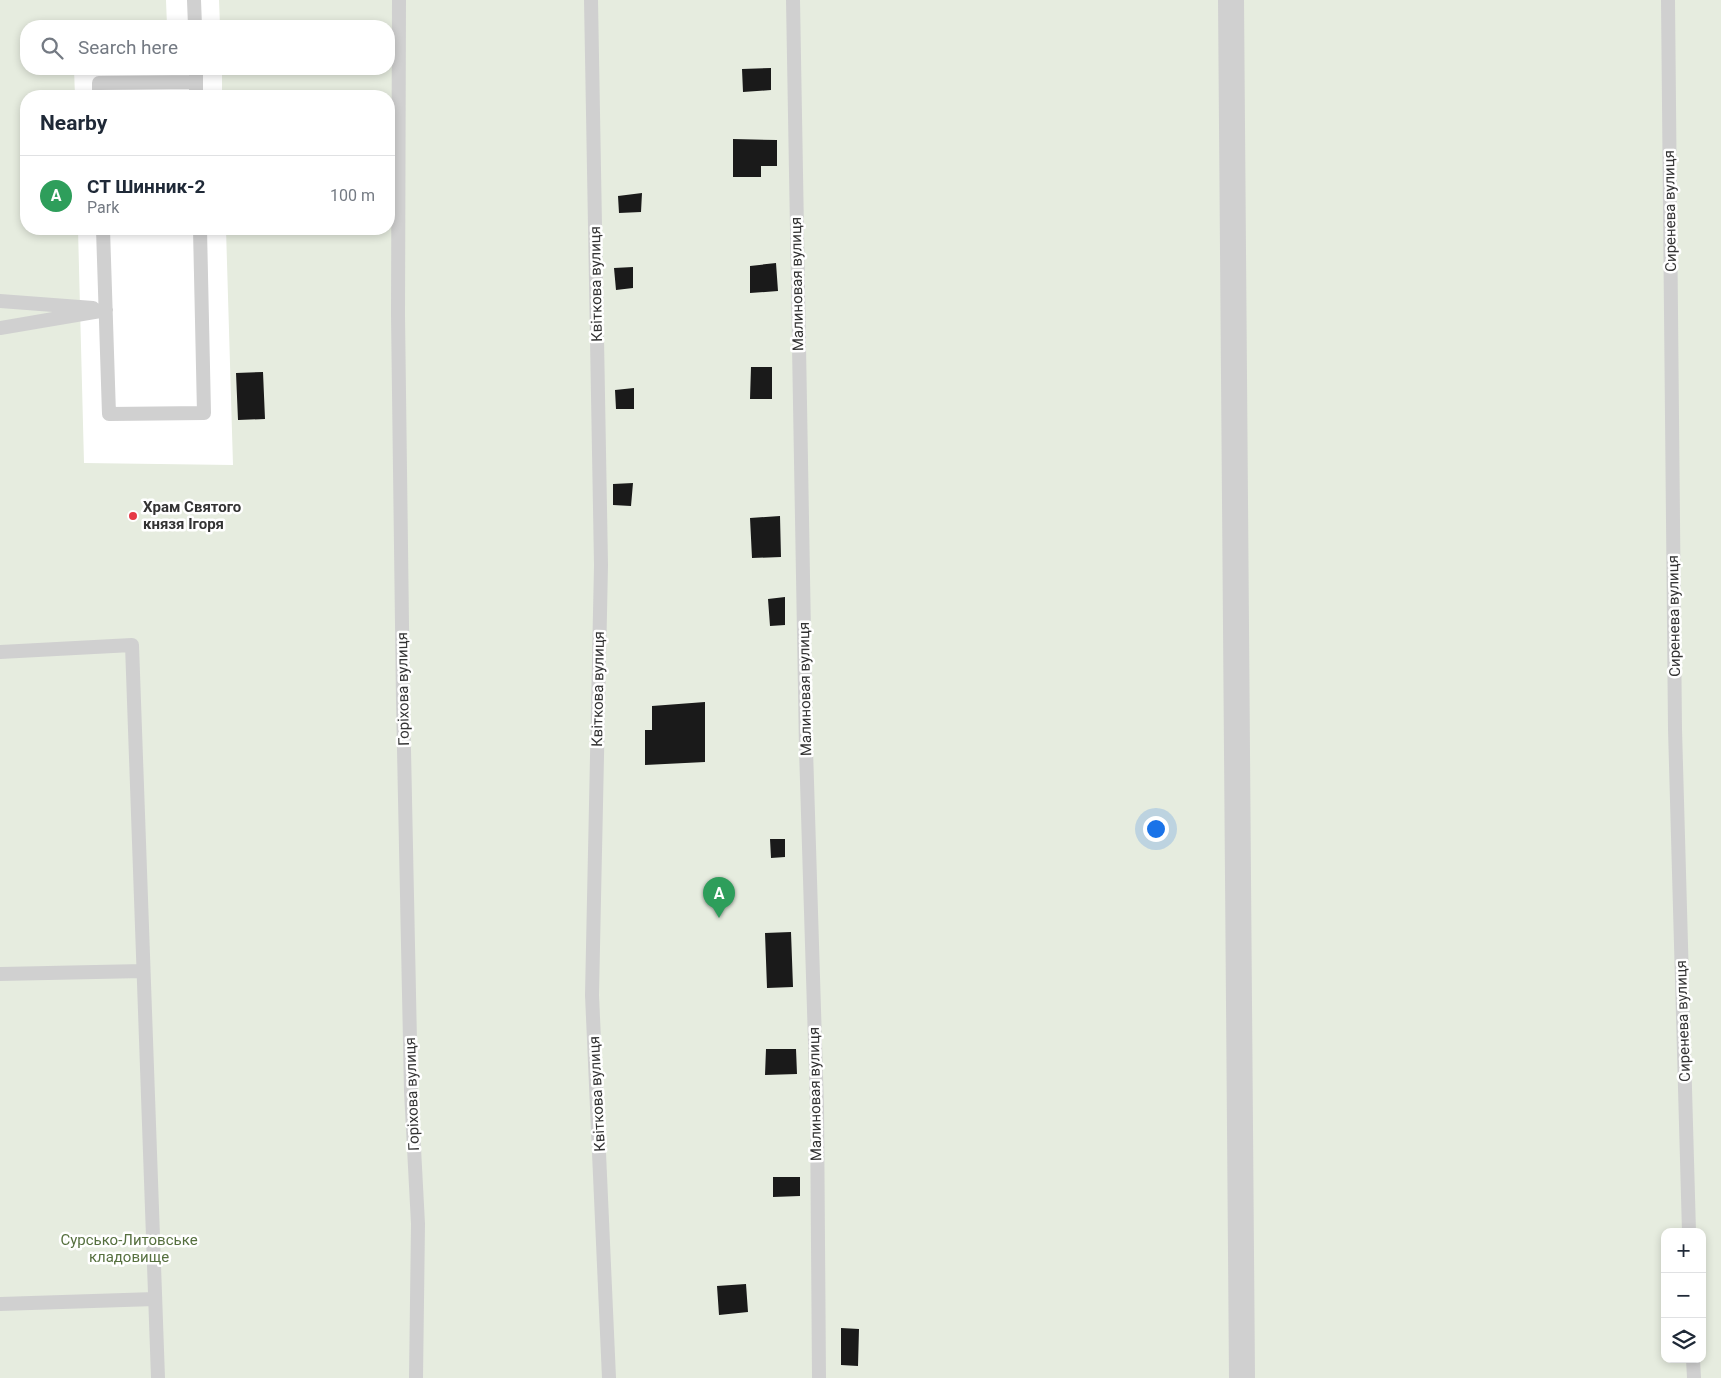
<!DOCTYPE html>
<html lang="en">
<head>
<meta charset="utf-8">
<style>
	:root { --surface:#fff; --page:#f6f6f7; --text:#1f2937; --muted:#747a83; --line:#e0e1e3; --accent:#0f766e }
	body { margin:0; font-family:Roboto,sans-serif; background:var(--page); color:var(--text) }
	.controls { position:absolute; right:15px; bottom:15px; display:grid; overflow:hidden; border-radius:10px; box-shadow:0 2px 8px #0003 }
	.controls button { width:45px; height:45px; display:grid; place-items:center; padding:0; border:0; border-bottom:1px solid var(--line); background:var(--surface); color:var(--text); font:25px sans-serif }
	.you { position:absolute; left:1155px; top:828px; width:18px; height:18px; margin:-12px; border:4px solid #fff; border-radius:50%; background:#1a73e8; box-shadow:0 0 0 8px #1a73e833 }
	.badge { display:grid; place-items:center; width:32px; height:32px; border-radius:50%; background:var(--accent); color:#fff; font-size:16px; font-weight:700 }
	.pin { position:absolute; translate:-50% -41px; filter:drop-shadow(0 1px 2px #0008) }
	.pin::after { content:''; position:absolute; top:26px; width:18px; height:15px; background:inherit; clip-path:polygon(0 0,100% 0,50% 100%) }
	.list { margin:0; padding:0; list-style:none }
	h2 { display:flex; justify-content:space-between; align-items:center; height:65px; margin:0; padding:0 20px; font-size:21px }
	h2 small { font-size:16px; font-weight:400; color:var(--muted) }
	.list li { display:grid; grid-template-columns:32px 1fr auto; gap:15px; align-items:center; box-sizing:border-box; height:80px; padding:0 20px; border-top:1px solid var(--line) }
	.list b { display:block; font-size:19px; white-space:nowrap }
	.list p { margin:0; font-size:16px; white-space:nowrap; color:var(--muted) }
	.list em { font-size:16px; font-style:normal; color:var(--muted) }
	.icon { flex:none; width:28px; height:28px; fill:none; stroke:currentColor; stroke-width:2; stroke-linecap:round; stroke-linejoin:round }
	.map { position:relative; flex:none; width:1721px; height:1378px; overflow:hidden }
	.search { position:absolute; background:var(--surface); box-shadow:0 2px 8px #0003; left:20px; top:20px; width:375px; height:55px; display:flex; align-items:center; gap:12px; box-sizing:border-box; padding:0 18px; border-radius:20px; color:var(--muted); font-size:19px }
	.panel { position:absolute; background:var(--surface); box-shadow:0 2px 8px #0003; left:20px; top:90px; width:375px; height:145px; border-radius:20px }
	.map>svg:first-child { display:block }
	.green { fill:#e6ecdf; fill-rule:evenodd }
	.building { fill:#1a1a1a }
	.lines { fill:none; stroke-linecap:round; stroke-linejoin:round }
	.lane { stroke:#d0d0d0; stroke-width:14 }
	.street { stroke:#d0d0d0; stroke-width:26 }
	.poi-dot { fill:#e63946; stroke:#fff; stroke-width:2 }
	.labels { text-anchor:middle; stroke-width:5; stroke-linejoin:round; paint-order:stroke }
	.street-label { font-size:15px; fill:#333; stroke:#fff }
	.poi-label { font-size:15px; font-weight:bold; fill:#333; stroke:#fff; text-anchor:start }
	.park-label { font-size:15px; fill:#56703f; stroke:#fff }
</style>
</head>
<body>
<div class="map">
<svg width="1721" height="1378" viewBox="0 0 1721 1378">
	<rect width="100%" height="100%" fill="#fff"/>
	<path class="green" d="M0,0H166L167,26H26V69H74L75,96H26V229H78L84,463L233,465L226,229H389V96H222V69H389V26H220L219,0H1721V1378H0ZM1665,1232H1702V1359H1665Z"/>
	<path class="building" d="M771,68V90L743,92L742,69Z
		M733,139L777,140V166H761V177H733Z
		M642,193L641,212L619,213L618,196Z
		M776,263L778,291L750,293V266Z
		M633,267V288L616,290L614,268Z
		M751,367H772V399H750Z
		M263,372L265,419L238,420L236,373Z
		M634,388V409H616L615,390Z
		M633,483L631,506L613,505V484Z
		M780,516L781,557L752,558L750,518Z
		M785,597V625L770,626L768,599Z
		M705,702V762L645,765V730H652V706Z
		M770,839H785V857L771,858Z
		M791,932L793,987L767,988L765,933Z
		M766,1049H796L797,1074L765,1075Z
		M773,1177H800V1196L773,1197Z
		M746,1284L748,1312L719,1315L717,1286Z
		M841,1328L859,1329L858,1366L841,1365Z"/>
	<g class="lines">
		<path class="lane" d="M194,0L195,26
			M399,0L398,315L403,701L411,1091L418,1224L416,1378
			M591,0L601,565L592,995L609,1378
			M793,0L806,749L817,1107L819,1378
			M1668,0L1675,729L1689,1232
			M196,69V96
			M99,96V83L196,82
			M103,229L109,414L204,413L200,229
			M0,301L93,308
			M0,328L106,310
			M0,652L132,645L158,1378
			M0,974L143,971
			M0,1304L155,1299
			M1693,1359L1694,1378"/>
		<path class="street" d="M1231,0L1242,1378"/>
	</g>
	<circle class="poi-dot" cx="133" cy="516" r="5"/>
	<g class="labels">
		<g class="street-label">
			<text transform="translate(1670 211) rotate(-91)" y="5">Сиренева вулиця</text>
			<text transform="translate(596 284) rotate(-91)" y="5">Квіткова вулиця</text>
			<text transform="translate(797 284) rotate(-91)" y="5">Малиновая вулиця</text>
			<text transform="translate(1674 616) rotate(-91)" y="5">Сиренева вулиця</text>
			<text transform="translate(403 689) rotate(-91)" y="5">Горіхова вулиця</text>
			<text transform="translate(598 689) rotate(-89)" y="5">Квіткова вулиця</text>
			<text transform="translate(805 689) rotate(-91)" y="5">Малиновая вулиця</text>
			<text transform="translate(1683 1021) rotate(-92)" y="5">Сиренева вулиця</text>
			<text transform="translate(412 1094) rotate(-92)" y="5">Горіхова вулиця</text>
			<text transform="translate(597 1094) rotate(-93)" y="5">Квіткова вулиця</text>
			<text transform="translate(815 1094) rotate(-91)" y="5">Малиновая вулиця</text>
		</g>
		<g class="poi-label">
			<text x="143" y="512">Храм Святого<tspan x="143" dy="17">князя Ігоря</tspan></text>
		</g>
		<g class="park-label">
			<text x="129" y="1245">Сурсько-Литовське<tspan x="129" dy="17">кладовище</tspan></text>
		</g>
	</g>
</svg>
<div class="controls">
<button>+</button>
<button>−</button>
<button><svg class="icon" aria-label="layers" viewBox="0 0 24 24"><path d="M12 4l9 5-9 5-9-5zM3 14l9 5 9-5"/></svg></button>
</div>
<div class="you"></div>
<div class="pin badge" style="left:719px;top:918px;background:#2e9e5b">A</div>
<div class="search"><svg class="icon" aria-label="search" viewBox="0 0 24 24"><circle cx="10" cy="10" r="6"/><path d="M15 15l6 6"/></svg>Search here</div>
<section class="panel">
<h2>Nearby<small></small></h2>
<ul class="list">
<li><span class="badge" style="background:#2e9e5b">A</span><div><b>СТ Шинник-2</b><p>Park</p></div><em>100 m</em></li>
</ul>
</section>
</div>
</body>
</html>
